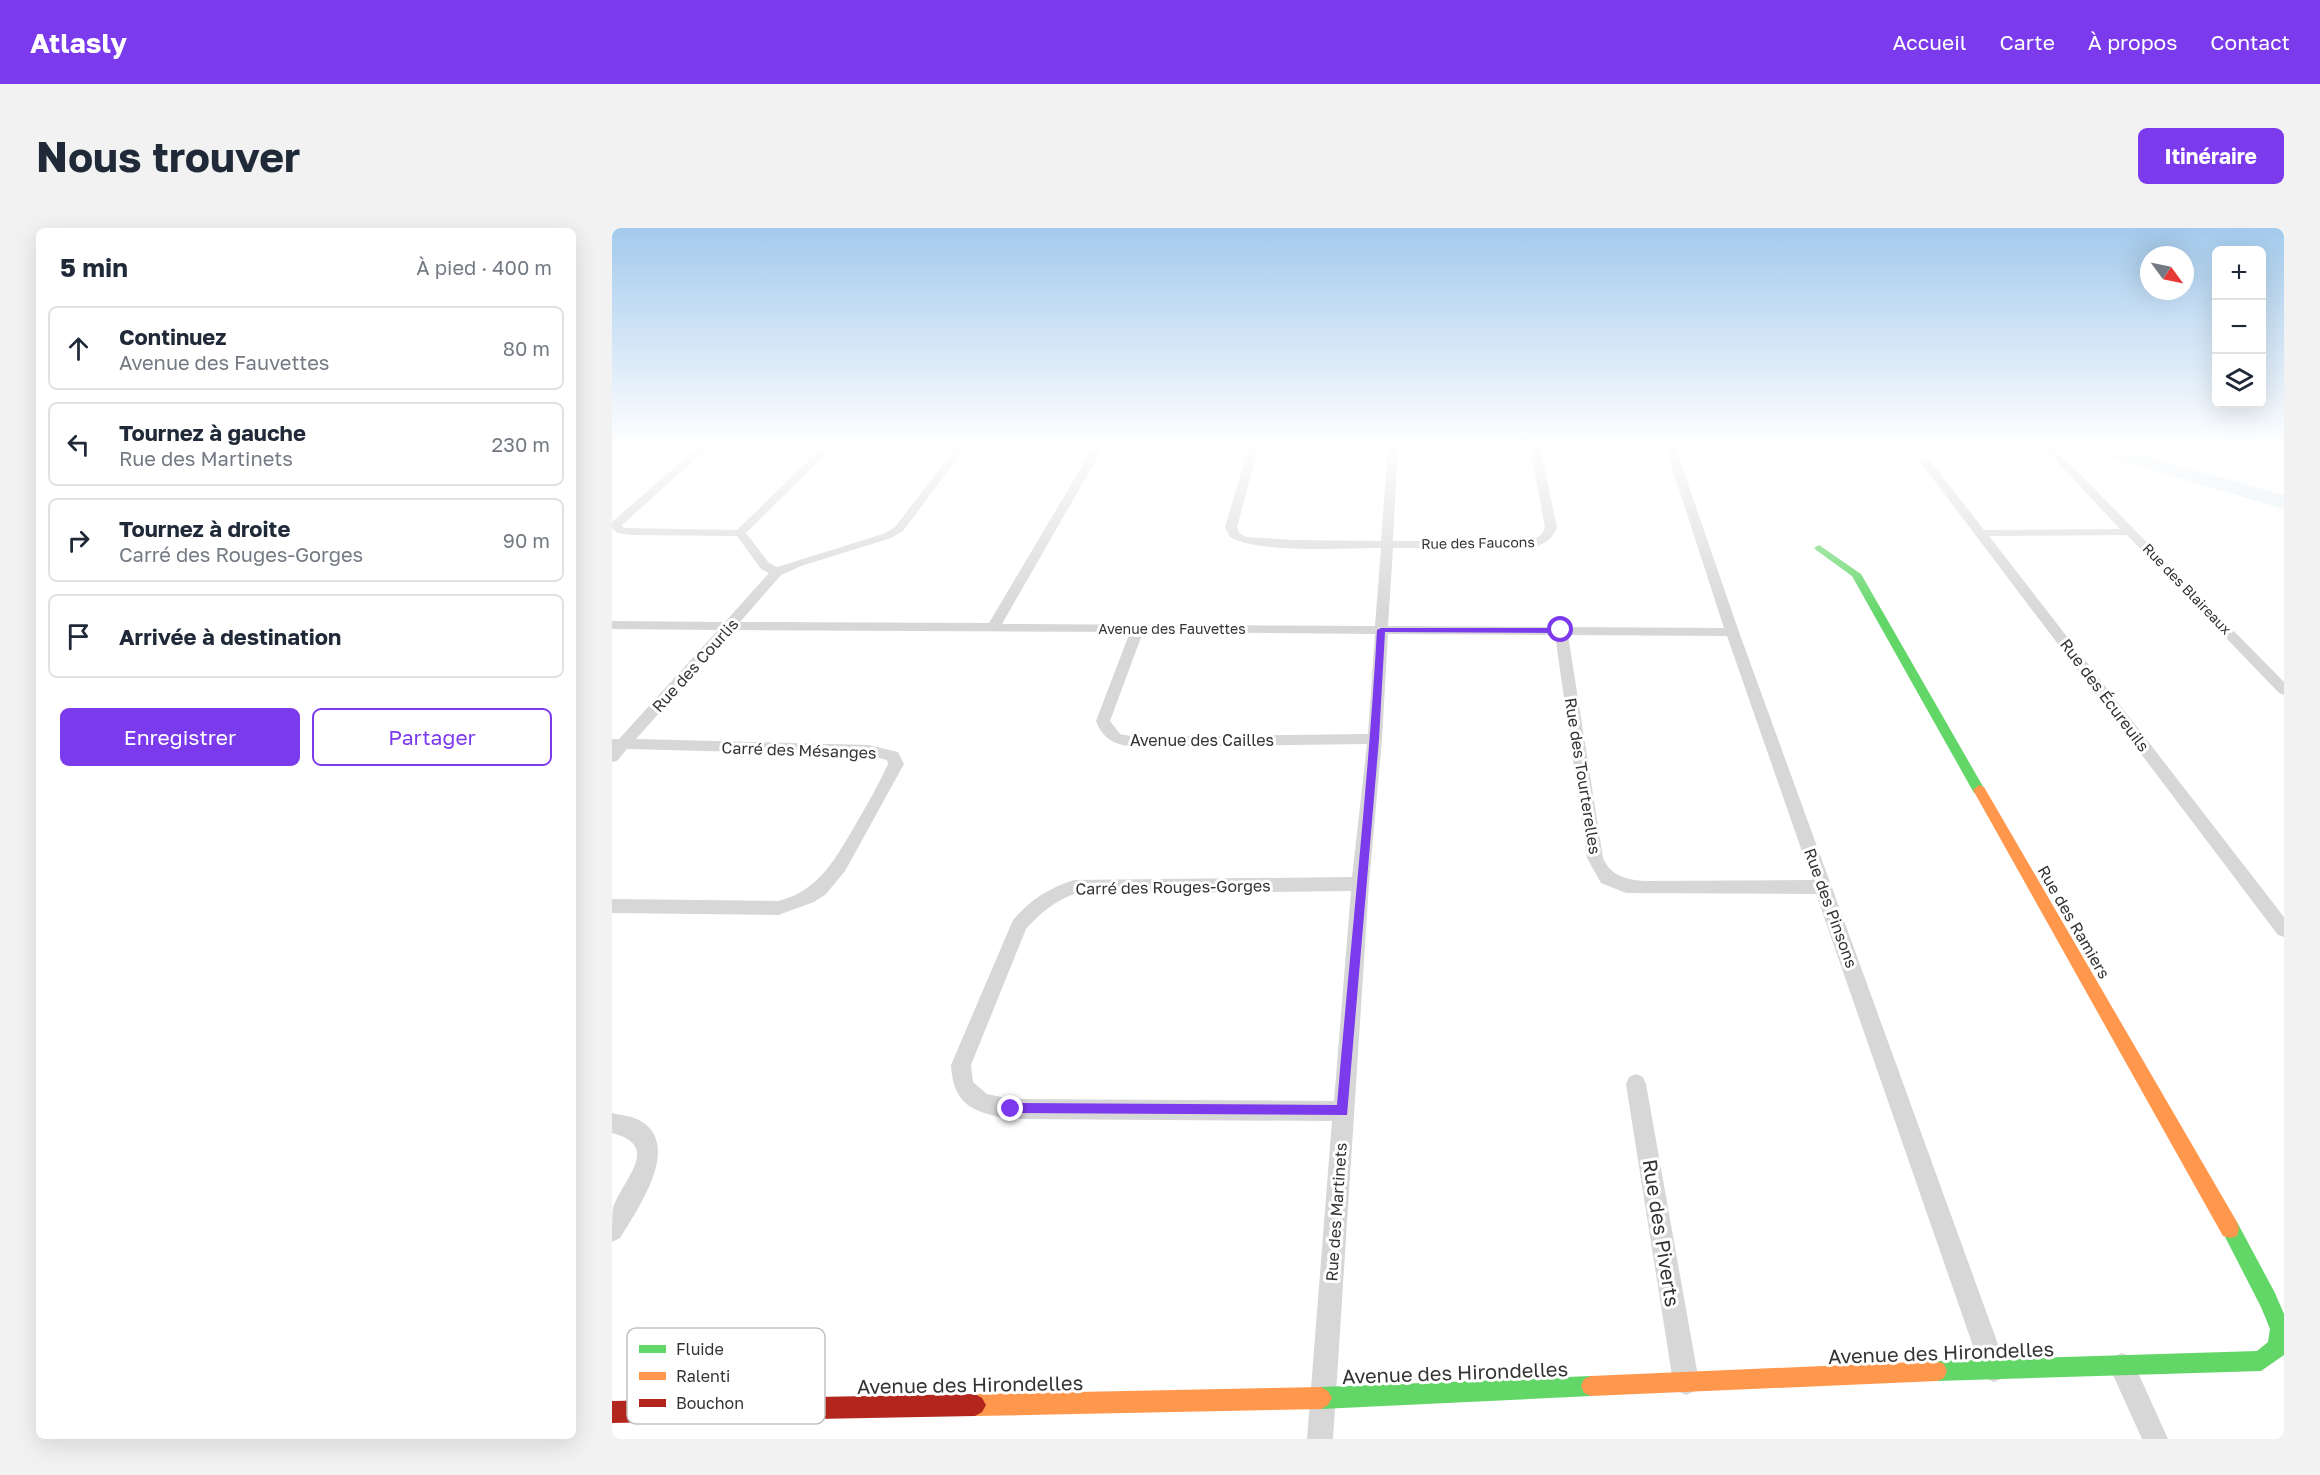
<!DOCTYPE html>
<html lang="fr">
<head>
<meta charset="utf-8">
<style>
	:root { --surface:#fff; --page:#f2f2f3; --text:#1f2937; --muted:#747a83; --line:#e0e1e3; --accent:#7c3aed }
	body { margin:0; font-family:"Golos Text",sans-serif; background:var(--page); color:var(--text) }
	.controls { position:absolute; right:18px; top:18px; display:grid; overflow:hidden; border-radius:9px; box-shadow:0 6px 24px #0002 }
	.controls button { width:54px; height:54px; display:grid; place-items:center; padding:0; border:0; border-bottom:2px solid var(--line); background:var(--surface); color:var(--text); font:30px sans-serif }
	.compass { position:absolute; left:1528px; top:18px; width:54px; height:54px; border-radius:50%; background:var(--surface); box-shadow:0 6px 24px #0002; rotate:123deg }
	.stop { position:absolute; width:18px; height:18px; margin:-14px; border:4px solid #7c3aed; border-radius:50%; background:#fff }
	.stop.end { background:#7c3aed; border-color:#fff; box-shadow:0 2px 6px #0008 }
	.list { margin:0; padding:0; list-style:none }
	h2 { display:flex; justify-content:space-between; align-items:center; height:78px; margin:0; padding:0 24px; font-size:26px }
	h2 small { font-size:20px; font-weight:400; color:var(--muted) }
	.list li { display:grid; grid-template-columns:39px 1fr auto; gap:18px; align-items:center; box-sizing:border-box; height:84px; margin:0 12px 12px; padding:0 12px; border:2px solid var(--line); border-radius:9px }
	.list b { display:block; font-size:22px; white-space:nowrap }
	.list p { margin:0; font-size:20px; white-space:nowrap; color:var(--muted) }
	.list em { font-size:20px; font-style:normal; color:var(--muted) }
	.actions { display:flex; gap:12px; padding:18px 24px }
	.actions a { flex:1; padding:14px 0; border:2px solid var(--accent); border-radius:9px; text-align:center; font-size:21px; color:var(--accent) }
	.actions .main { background:var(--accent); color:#fff }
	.icon { flex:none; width:33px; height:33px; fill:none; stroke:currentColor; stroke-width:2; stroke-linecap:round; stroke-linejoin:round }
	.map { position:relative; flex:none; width:1672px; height:1211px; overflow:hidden; border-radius:9px }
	header { display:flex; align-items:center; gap:36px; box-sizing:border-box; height:84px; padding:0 30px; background:var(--accent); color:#fff }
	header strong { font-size:28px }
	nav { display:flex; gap:33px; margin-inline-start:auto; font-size:21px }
	.intro { display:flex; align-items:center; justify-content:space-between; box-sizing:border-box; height:144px; padding:0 36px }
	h1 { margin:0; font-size:42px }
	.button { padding:15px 27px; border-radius:9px; background:var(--accent); color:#fff; font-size:21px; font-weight:700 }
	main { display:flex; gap:36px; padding:0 36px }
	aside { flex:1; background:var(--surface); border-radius:9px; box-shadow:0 6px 24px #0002 }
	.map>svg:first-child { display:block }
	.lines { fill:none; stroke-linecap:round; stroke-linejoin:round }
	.river { fill:#ddebf3; fill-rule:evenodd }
	.lane { stroke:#d7d7d7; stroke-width:6 }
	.street { fill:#d7d7d7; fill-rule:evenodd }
	.fast { fill:#63d668; fill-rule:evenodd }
	.slow { fill:#ff974d; fill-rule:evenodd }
	.jam { fill:#b3261e; fill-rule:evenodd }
	.route { fill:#7c3aed }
	.labels { text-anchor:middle; stroke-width:6; stroke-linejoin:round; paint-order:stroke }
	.far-street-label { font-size:14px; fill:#333; stroke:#fff }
	.street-label { font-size:16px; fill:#333; stroke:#fff }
	.near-street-label { font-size:20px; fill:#333; stroke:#fff }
	.key { fill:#fff; stroke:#c2c2c2; stroke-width:1.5 }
	.key-label { font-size:16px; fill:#333 }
</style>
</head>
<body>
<header>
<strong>Atlasly</strong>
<nav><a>Accueil</a><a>Carte</a><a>À propos</a><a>Contact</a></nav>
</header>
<div class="intro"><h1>Nous trouver</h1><a class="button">Itinéraire</a></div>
<main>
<aside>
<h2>5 min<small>À pied · 400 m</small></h2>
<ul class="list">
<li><svg class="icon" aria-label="ahead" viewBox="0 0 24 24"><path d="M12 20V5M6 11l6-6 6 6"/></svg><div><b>Continuez</b><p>Avenue des Fauvettes</p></div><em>80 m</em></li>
<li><svg class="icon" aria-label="left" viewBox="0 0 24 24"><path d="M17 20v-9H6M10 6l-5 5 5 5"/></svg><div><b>Tournez à gauche</b><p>Rue des Martinets</p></div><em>230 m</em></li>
<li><svg class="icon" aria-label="right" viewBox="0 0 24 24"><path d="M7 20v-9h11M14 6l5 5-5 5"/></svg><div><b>Tournez à droite</b><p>Carré des Rouges-Gorges</p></div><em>90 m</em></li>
<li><svg class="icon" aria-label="arrive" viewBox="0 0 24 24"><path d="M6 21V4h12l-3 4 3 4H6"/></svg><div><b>Arrivée à destination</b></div></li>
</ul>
<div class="actions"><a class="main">Enregistrer</a><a>Partager</a></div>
</aside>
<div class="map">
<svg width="1672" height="1211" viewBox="0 0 1672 1211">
	<rect width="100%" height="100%" fill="#fff"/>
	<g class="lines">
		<path class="river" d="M1174,218H1214L1211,222C1198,226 1183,231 1174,218Z
			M1453,218H1493L1516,223L1672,267V281L1512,234L1456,222Z"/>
		<path class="lane" d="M1436,218L1451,235"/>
		<path class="street" d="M87,218H98L10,297L12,300L125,302L211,218H222L134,305L157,335L165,339L271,306L283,299L345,218H355L291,303L279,310L192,337L169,347L128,394L377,395L482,218H492L390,396L763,398L769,320C732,320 648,326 618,309L613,299L637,218H647L625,299L627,305L634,309L683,312L769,313L776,218H786L781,313H906C918,313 928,312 933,300L918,218H928L945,300C938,315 927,319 912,320H781L776,398L1112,400L1053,218H1063L1127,404L1395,1141L1391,1150L1382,1154L1373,1150L1369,1141L1204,666L1014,665L989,655L975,630L943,407L776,406L770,511L757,656L721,1211H695L720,893L399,891C363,885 341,878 339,837L401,692C418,672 437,660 462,652L740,649L755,516L523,519C504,517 491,512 484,493L518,404L121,402L24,511L256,517L286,524L292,536L233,643L214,666L202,674L166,687L0,685V671L166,673C208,663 225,628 245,594C256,575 267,556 276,536L275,532L256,527L15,521L5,533L0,534V511H7L106,402L0,401V393L113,394L157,345L149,341L125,308L20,307L5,305L0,300V294ZM531,404L763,406L756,506L523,509L508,506L498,493ZM956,407L1115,408L1200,652L1031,653C1013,651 999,648 991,630ZM739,663L722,873L399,871L375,866L361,854L359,837L414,701C428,685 443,673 462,666Z
			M1309,231H1317L1372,302L1508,301L1446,235L1455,233L1672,454V467L1667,465L1515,307L1377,308L1672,689V709L1666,707L1309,235Z
			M1024,846L1031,849L1034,856L1087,1154L1083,1163L1074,1167L1065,1163L1061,1154L1014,856L1017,849Z
			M0,885C9,887 19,888 27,892C72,916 25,982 8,1010L0,1014C0,1004 0,989 1,980C10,952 51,918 0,905Z
			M1510,1125L1519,1129L1556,1211H1530L1497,1138L1501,1129Z"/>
		<path class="fast" d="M1207,317L1249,346L1373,562L1372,565H1362L1240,348L1204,322L1202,320Z
			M1618,992L1625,994L1663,1065L1672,1086V1127L1649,1143L1325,1153L1318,1150L1315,1143L1318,1136L1325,1133L1645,1123L1656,1114L1658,1101L1649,1079L1609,1001L1611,994Z
			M979,1148L986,1151L989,1158L986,1165L979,1168L709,1181L702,1177L698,1170L702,1163L709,1159Z"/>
		<path class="slow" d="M1367,557L1372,559L1625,994L1627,1001L1625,1008L1618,1010L1611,1008L1361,562Z
			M1325,1133L1332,1136L1335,1143L1332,1150L1325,1153L979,1168L972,1165L969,1158L972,1151L979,1148Z
			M709,1159L716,1163L720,1170L716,1177L709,1181L363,1188L356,1184L352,1177L356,1170L363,1166Z"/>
		<path class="jam" d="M363,1166L370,1170L374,1177L370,1184L363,1188L0,1195V1173Z"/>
	</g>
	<linearGradient id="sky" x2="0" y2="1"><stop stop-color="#a3caec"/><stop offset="0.56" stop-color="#fff"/><stop offset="1" stop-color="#fff" stop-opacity="0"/></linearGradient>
	<rect width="1672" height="388" fill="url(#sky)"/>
	<path class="route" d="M769,400H949L953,402L949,405L773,404L767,511L735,887L394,885L392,881L399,875L725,877C738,719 756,561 765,402Z"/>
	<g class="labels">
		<g class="far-street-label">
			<text transform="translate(866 315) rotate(-1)" y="5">Rue des Faucons</text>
			<text transform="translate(1575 361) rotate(46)" y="5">Rue des Blaireaux</text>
			<text x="560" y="406">Avenue des Fauvettes</text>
		</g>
		<g class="street-label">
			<text transform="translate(83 437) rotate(-48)" y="6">Rue des Courlis</text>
			<text transform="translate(1493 467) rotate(53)" y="6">Rue des Écureuils</text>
			<text x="590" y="518">Avenue des Cailles</text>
			<text transform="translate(187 522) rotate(2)" y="6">Carré des Mésanges</text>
			<text transform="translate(971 548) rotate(81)" y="6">Rue des Tourterelles</text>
			<text transform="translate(561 659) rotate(-1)" y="6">Carré des Rouges-Gorges</text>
			<text transform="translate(1219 680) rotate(70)" y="6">Rue des Pinsons</text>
			<text transform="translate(1462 694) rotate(60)" y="6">Rue des Ramiers</text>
			<text transform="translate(724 984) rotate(-86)" y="6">Rue des Martinets</text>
		</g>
		<g class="near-street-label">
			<text transform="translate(1049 1005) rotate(81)" y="7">Rue des Piverts</text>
			<text transform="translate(1329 1125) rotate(-2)" y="7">Avenue des Hirondelles</text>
			<text transform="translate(843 1145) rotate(-2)" y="7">Avenue des Hirondelles</text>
			<text transform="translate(358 1157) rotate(-1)" y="7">Avenue des Hirondelles</text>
		</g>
	</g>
	<rect x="15" y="1100" width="198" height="96" rx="9" class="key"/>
	<rect x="27" y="1117" width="27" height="8" fill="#63d668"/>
	<rect x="27" y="1144" width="27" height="8" fill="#ff974d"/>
	<rect x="27" y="1171" width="27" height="8" fill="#b3261e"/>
	<g class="key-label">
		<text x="64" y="1127">Fluide</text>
		<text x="64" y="1154">Ralenti</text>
		<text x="64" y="1181">Bouchon</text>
	</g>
</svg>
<div class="controls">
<button>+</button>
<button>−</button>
<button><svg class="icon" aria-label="layers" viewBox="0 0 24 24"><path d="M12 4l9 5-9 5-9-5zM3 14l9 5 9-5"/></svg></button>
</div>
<svg class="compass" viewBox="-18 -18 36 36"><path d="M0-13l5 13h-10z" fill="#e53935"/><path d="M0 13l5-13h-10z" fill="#747a83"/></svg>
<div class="stop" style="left:949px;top:402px"></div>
<div class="stop end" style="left:399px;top:881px"></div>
</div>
</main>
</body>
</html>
